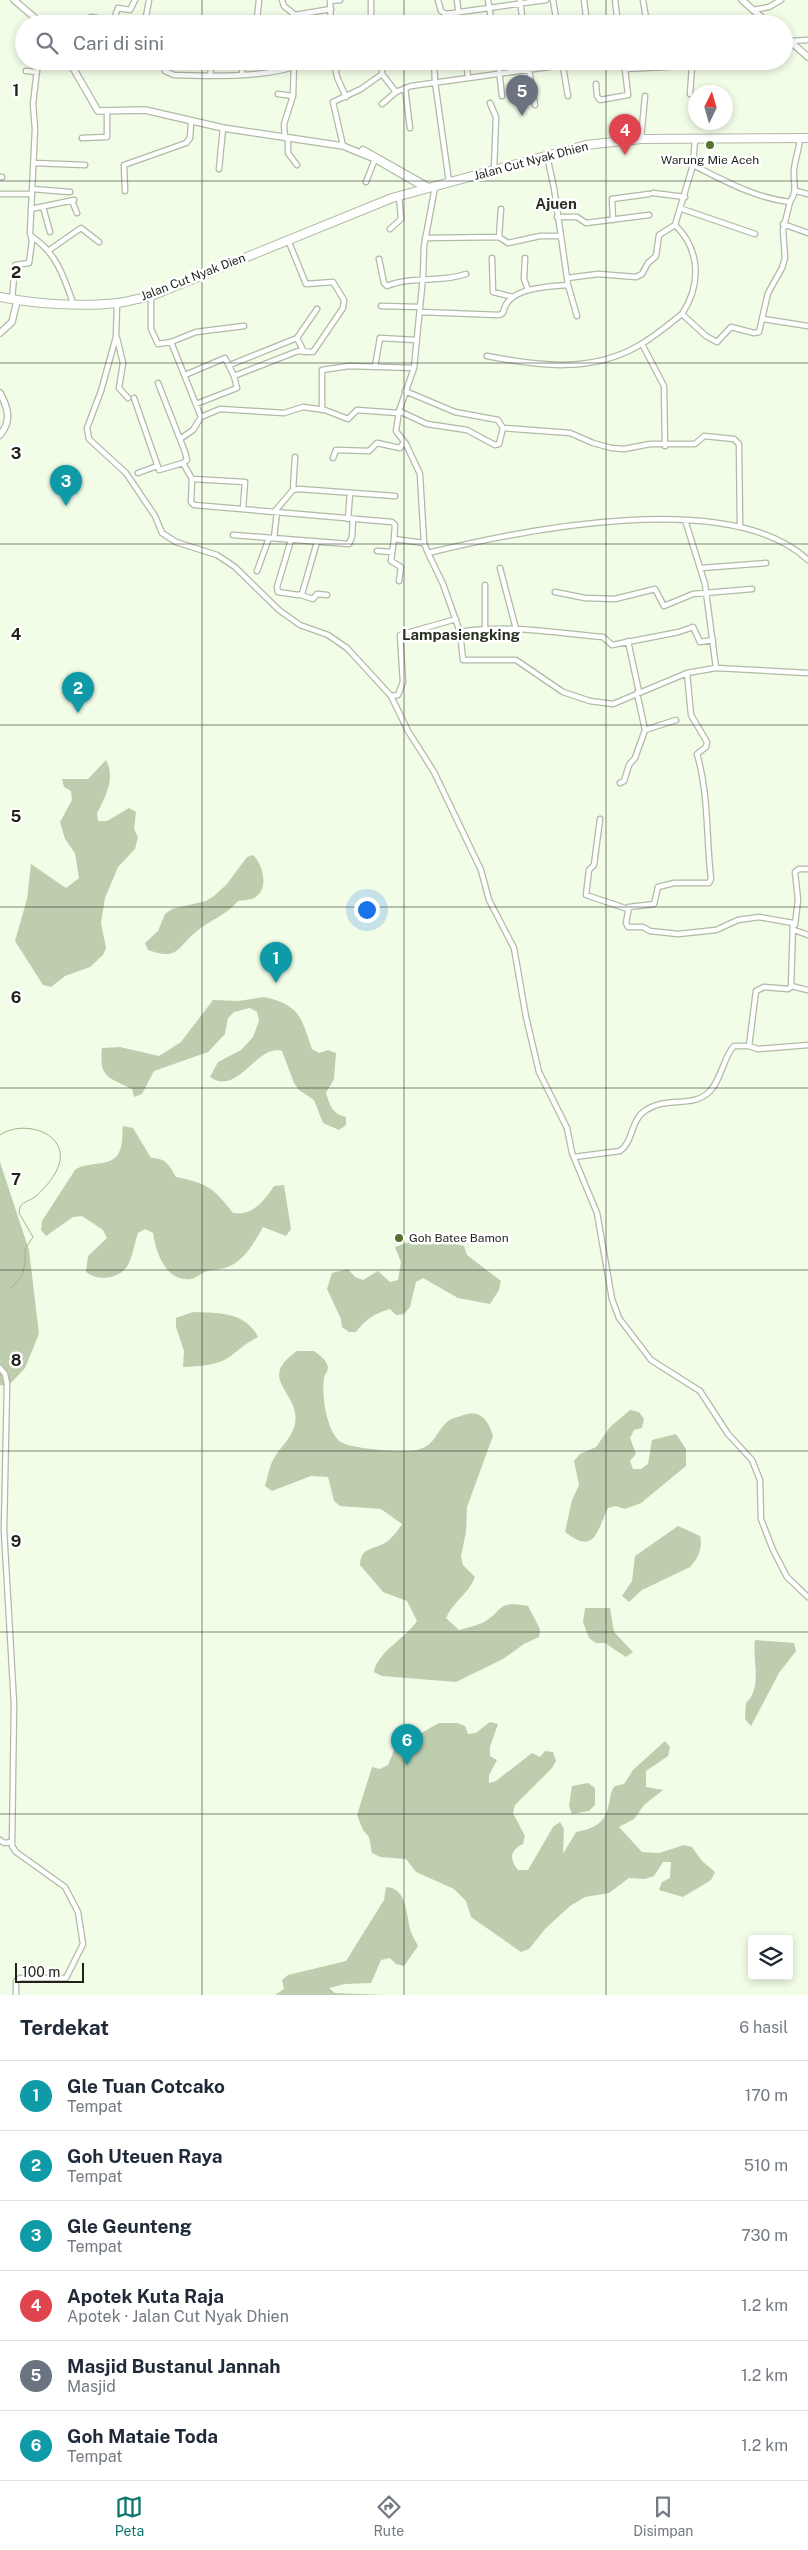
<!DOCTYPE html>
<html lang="id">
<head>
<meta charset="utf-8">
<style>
	:root { --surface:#fff; --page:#f6f6f7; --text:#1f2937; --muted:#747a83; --line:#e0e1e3; --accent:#0f766e }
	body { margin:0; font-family:"Public Sans",sans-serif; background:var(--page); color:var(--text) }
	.controls { position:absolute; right:15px; bottom:15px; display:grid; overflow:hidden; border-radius:5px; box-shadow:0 2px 8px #0003 }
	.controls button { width:45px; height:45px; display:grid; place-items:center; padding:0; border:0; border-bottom:1px solid var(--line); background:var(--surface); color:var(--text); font:25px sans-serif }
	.compass { position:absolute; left:688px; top:85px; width:45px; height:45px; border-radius:50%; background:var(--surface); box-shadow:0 2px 8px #0003; rotate:5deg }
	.scale { position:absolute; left:15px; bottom:12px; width:69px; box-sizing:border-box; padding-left:5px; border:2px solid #1e221b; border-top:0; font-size:14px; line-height:18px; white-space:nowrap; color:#1e221b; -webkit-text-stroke:4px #fff; paint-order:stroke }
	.you { position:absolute; left:366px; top:909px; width:18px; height:18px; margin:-12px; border:4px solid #fff; border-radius:50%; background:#1a73e8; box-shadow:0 0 0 8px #1a73e833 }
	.badge { display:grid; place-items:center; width:32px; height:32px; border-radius:50%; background:var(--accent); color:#fff; font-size:16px; font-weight:700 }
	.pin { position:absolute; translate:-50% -41px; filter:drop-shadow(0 1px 2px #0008) }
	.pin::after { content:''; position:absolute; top:26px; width:18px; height:15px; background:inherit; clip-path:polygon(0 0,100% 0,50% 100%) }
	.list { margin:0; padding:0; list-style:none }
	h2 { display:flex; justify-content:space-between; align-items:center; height:65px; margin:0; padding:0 20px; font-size:21px }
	h2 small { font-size:16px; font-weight:400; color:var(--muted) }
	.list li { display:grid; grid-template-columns:32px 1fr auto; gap:15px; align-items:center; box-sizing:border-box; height:70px; padding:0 20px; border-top:1px solid var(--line) }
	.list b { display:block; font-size:19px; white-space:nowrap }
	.list p { margin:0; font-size:16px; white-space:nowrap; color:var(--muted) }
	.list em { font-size:16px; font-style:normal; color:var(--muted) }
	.icon { flex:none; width:28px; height:28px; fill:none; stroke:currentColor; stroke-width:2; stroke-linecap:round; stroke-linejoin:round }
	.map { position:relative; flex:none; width:808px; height:1995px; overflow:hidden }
	.search { position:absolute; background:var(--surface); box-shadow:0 2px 8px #0003; left:15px; right:15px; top:15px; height:55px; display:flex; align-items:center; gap:12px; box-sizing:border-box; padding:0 18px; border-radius:28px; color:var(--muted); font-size:19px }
	.sheet { height:485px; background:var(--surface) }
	nav { display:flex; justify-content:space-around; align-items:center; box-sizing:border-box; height:70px; border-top:1px solid var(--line); background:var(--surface); font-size:14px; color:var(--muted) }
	nav a { display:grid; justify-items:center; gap:2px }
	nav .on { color:var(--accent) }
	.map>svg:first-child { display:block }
	.green { fill:#bdcdae }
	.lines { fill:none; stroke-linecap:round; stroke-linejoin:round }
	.stream { stroke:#9eb688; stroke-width:1 }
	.minor-casing { stroke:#b0baa7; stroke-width:7 }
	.tertiary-casing { stroke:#b0baa7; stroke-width:8 }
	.trunk-casing { stroke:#b0baa7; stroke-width:10 }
	.minor { stroke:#fff; stroke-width:4.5 }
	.tertiary { stroke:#fff; stroke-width:5.5 }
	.trunk { stroke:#fff; stroke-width:8 }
	.grid { fill:none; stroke:#1e221b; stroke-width:1; stroke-opacity:0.55 }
	.poi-dot { fill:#52732b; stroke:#fff; stroke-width:2 }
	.labels { text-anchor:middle; stroke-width:5; stroke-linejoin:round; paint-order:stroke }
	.poi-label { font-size:12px; fill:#1e221b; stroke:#fff }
	.street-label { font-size:12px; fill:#1e221b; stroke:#fff }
	.quarter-label { font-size:15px; font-weight:bold; fill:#2a3122; stroke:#fff }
	.grid-label { font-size:16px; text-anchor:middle; font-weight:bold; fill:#1e221b; stroke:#fff; stroke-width:5; stroke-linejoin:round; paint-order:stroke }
</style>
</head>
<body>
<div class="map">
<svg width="808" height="1995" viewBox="0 0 808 1995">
	<rect width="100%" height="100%" fill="#f2fde8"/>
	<path class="green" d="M106,760C116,778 105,798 97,813L98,821H107L129,808L136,812L134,829L138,837L135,849L118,867L105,898L101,923L106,948L103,955L90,967L65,976L51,987L43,985L15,941L27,899L31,864L66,888L79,878L75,853L65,839L60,822L72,800L71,791L64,787L62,779H88Z
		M253,855C263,864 270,890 254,898C250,900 243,900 238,901C224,917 211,919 197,931C176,948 179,961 148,950L145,943L158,931L165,914L172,909L206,901L214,896L227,884L247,857Z
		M264,997C300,1005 301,1017 312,1049L319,1053L328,1050L336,1053L334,1079L326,1093C330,1105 332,1114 346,1117V1125L339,1130L323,1123L314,1100L299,1090L294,1083L282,1051C256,1044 238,1097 210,1077L218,1062L241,1050L253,1037L259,1021L257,1012L250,1008L234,1012L228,1018L225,1034L208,1052L154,1071L142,1094L134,1097L132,1089C108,1077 99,1078 102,1048L120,1047L159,1056L181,1042L213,1000L239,1001Z
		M123,1126L133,1128L151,1158C166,1158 169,1165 176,1177C207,1183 214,1188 233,1213C253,1216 265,1200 274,1186L284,1185L291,1229L286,1236L263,1227C256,1239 249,1253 238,1261C228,1269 219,1269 208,1271C202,1272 197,1278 191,1279C165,1282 156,1252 153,1233L145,1229L138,1233C135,1242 133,1254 129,1263C122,1279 98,1282 86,1272L88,1256L107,1238L103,1230L82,1216L73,1217L46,1236L41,1230L42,1221L75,1170C88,1160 114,1169 120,1150C123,1143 122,1133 123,1126Z
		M0,1162L29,1250L39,1334L25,1368L8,1386L0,1385Z
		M412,1241L448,1242L464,1246L467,1255L501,1281L499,1290L490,1304L458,1298L423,1278L416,1282L410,1307L404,1314L396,1315L390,1309C374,1314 367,1318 356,1332H349L342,1327L341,1319L327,1289L332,1273L348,1269L355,1277L363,1280L378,1271L390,1282L398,1280L401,1262L395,1247Z
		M193,1312C217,1313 245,1311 258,1337C248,1342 241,1348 232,1355C218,1366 200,1366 183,1367L184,1351L176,1327V1318Z
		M297,1351H314C318,1354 325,1359 327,1364C330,1370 325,1373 324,1378C321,1394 327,1439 345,1444C359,1449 403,1453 417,1450C436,1445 435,1433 447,1422C450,1419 457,1417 461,1416C479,1408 488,1419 493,1436L467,1507L466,1532L461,1556L463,1565L475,1577C469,1593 453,1602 446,1618L459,1630C466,1628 475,1626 482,1623C505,1611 494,1600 528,1606L540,1629L539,1637L524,1644L503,1659L456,1682L382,1676L374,1672C377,1652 405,1639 417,1621L407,1601L383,1592L360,1565C361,1549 369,1550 381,1545C390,1541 397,1532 402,1524L381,1509L340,1506L334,1501L328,1477L311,1476L272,1491L265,1486C268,1477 269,1467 273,1460C280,1447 292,1438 295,1424C301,1392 255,1380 297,1351Z
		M630,1410L639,1412L644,1419L642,1428L634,1430L630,1438L636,1454L630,1461L633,1469H641L648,1464L652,1440L676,1434L686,1449V1466L641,1503L625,1509L616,1506L608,1508C596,1533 595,1555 565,1532L572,1500L579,1485L574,1461L580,1454L596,1447L610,1427Z
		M678,1526L700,1536C703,1548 698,1558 690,1567L642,1590L629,1602L622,1596L632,1581L635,1556Z
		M585,1608H610L614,1632L633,1652L626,1657L605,1643H596L589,1638L583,1622Z
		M755,1640L794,1643L796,1651L779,1673L751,1726L745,1719L746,1703C763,1687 752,1661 755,1640Z
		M490,1722L498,1724L490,1747V1756L497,1760L489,1775V1783L496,1781L532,1753L540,1757L545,1751L553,1752L556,1761L552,1768L515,1805L513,1813L525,1836L523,1844C510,1850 509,1859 518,1870H528L553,1827L560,1822L564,1829L563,1854L576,1832C591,1829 604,1825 608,1808C611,1799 609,1793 615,1786L624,1784L633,1770L665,1741L670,1747L668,1756L646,1771V1787L663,1790L644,1805L634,1819L619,1827L642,1852L659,1853L684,1845L692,1847L702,1861L715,1872L711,1880L683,1897L659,1890L662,1882L670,1878L671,1862H663L654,1876L645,1879L629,1878L609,1893L585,1897L570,1906L545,1929L529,1949L521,1952L471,1917L466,1901L454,1889L416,1872L406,1859L380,1857L372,1853L369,1837L363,1830L357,1815L372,1767L380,1769L388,1765L395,1748L439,1723H457L465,1726L468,1734L476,1733Z
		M588,1783L595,1788V1805L589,1811L572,1814L569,1806L572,1786Z
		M386,1887C408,1888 406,1917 411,1932C413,1937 416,1942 418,1946L404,1966L396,1964L390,1958L381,1960L371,1983L345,1984L329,1988L335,1993L385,1995H275L284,1989L282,1980L288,1975L346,1961L384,1900Z"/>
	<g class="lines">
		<path class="stream" d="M0,1135C20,1120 65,1130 60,1161C57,1175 45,1188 36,1196C30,1201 24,1201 20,1207L19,1213L33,1237L25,1249V1263L22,1276L11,1288"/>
		<defs>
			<path id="minor" d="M149,0L146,17L153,24
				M282,0L284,6L295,15
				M330,0L331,24
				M371,0V24
				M438,0L441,11L446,14L546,0
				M457,0L460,24
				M488,0L492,24
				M520,0L523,24
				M553,0L557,24
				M584,0L586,16
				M615,0L618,24
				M643,0L647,24
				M330,1L340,0
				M753,10L769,7L781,0
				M91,17L113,21L118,8L130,10L135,0
				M169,24H178
				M249,24L257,19L259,0
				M295,24V15L331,9
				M790,41L808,40
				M163,61L165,71L174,75C214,76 256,78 294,67
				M242,61V74
				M334,61L337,77L346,97
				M382,61V74L396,92L411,86L592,61
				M434,61L435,82L449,182
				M466,61L468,77
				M498,61L502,96
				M562,61L568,96
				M626,69L703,65L712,61
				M529,70L535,105
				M26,71L37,72
				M210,76L212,61
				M596,84L597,96L600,100L628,95L624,61
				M405,88L410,128
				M278,94L293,96
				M690,94L692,66
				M490,103L496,117L494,170
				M382,104L396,92
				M82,138L107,137V112
				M285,138L284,124L293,96L294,61
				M288,139V153L297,165
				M641,139L645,96
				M343,146L333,102L361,89L382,74
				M360,152L363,149L430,187
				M547,156L554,188L568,285L577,316
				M34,163L85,165
				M693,165C725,181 755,198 790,202C798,191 793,183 794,170C795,159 799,150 800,138
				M219,169L223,128
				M0,177H2
				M366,182L375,159
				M32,189L70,192
				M125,191L124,165L186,143L190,138L191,122
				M796,191L808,194
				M653,193L685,197
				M0,194H32
				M72,201L77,213
				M43,207L50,232
				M31,209L74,200
				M682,209L755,234
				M557,217H577L586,223L649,215
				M613,220L612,199L649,194
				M783,224L808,233
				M675,225C701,250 701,285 682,314L706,336L717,342L731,327L754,333L759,332L768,293L782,268L785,258L783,230L790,202
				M390,229L401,219L399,196
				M32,237C56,252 64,277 73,303
				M499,237L501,209
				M425,238L499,237L508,243L540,236H560
				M48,251L81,228L99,242
				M492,258L493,292L513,297
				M525,258L524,279L528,290
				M379,259L384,283L387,286C411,276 440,283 466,274
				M567,278L598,274L636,277L642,274L648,263L656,256L659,235L675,225L693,165L695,139
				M151,296V329L158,344L171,342L201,417L193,430L180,439
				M12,300L15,265L29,263L32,241L30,233L35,129L33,104L38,61
				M117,303L116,337L101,391L87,428L89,439L126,473L155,516L162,533L176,542L217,555L235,567L279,610L300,625L328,635L347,648L391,696L408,731L434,772L481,870L489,900L514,948L526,1017L539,1072L567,1128L572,1153L597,1213L612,1299L619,1318L651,1360L700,1391L728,1434L752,1460L760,1480L761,1519L773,1550L787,1577L808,1597
				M381,306L420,307
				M420,312L499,315L503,313C507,287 547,287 568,285
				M763,319L808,326
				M117,338L123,363L119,388L128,398
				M297,338L304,352
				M171,342L196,332L244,326
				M642,344L664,386L665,446
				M487,356C538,366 591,373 638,346C654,337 668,325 682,314
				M230,365L297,338L317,309
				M375,366L380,338L416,340
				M185,375L225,358L234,376L237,388L196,404
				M234,376L298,351L313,352L343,308L344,300L333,282L306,284L288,240
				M158,383L185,452L187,460L183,463
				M405,391L455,412L498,420L503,428
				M134,398L159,470L183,463L192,479L245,482L243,508
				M322,410V370L349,366L414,368
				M399,411L427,424L467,430L495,445L499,444L503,428L570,433L593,443L611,448L624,449L650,444H695L704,436L734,439L739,444L740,526
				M201,417L220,409L284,413L303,407L325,410L348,419L357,410L398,413
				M333,458L336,450L369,451L377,443L400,448L404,442
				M138,473L157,466
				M192,479L191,502L194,505L392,522L395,525L394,539L424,543
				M293,490L295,457
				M275,511L293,490L299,489L395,496
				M348,519L350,493
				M685,520L705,584L716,668L687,673L613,704L590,701L563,692L516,660H463L460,632L443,584L428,553C522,530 730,487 808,560
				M233,535L349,544L352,537L353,519
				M274,538L277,512
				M394,539L391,561L401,567L399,581
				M291,540L277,587L278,592L298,595L302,594L317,542
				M377,551L392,552
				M428,553L424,543L420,474L406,444L396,431L399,411L414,368L423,277L424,246L435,187
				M500,568L516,629
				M701,568L766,563
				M257,571L269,538
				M485,585V628
				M555,592L585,598L615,599L655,589L664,606L693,594L752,589
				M301,595L313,599L317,594L327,595
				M460,632C508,624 555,633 603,637L612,645L679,632L693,627L700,642L713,640
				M628,641L639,692
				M716,668L808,673
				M687,673L691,715L707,742L706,747L697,754C709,795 706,837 711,879L709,883H674L658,887L654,904L629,907L626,923L628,927H643L650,931L678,934L716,930L738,920L759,917L793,923L791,987L788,989L764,987L756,991L749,1046
				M391,696L398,695L403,682L400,635L456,619
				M645,730L676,720
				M620,783L624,781L629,765L635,758L645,730L637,693
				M600,819L594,865L589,870L586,895L628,909
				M795,925L798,900L795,872L799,869H808
				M794,930L808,935
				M791,986L808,990
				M574,1157L620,1151C634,1141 630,1120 646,1110C667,1096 691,1108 708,1093C721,1082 724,1055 734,1046H749L758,1049L808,1045
				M0,1368L5,1374L7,1384L4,1530L14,1704L12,1846L16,1852L65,1887L78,1912L83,1944L66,1978H20L16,1981V1995
				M0,1840L4,1843L12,1842"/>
			<path id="tertiary" d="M14,0L42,24
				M742,0L769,24
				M784,36L808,57
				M69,61L98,111L145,110L223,128L343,146L375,159L425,188
				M0,333L12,322L17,301
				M0,393C8,408 12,421 0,435"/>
			<path id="trunk" d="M0,297C31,304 85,307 117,303C128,302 140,298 151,296L392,198L586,145L641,139L808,138"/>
		</defs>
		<use href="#minor" class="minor-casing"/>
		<use href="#tertiary" class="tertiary-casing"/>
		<use href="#trunk" class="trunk-casing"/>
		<use href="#minor" class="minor"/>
		<use href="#tertiary" class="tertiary"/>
		<use href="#trunk" class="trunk"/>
	</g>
	<path class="grid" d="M202,0V24M404,0V24M606,0V24M202,61V1995M404,61V1995M606,61V1995M0,181H808M0,363H808M0,544H808M0,725H808M0,907H808M0,1088H808M0,1270H808M0,1451H808M0,1632H808M0,1814H808"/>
	<g class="poi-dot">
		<circle cx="710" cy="145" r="5"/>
		<circle cx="399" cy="1238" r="5"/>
	</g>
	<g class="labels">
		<g class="poi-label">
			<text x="710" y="164">Warung Mie Aceh</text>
			<text x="409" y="1242" text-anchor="start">Goh Batee Bamon</text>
		</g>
		<g class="street-label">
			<text transform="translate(531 161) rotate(-15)" y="4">Jalan Cut Nyak Dhien</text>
			<text transform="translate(193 277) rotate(-21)" y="4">Jalan Cut Nyak Dien</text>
		</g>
		<g class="quarter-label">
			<text x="556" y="209">Ajuen</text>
			<text x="461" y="640">Lampasiengking</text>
		</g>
	</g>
	<g class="grid-label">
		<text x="16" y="96">1</text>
		<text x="16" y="278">2</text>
		<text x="16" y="459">3</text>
		<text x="16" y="640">4</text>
		<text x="16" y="822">5</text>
		<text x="16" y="1003">6</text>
		<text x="16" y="1185">7</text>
		<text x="16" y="1366">8</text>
		<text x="16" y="1547">9</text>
	</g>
</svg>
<div class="controls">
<button><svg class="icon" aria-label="layers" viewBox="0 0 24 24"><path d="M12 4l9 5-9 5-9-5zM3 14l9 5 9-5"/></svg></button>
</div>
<svg class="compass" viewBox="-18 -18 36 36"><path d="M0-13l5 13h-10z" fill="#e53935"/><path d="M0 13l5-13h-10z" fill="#747a83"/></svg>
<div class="scale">100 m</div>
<div class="you"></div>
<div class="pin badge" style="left:276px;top:983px;background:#0f9aa8">1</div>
<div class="pin badge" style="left:78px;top:713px;background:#0f9aa8">2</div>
<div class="pin badge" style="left:66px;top:506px;background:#0f9aa8">3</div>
<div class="pin badge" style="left:625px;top:155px;background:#e0444e">4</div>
<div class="pin badge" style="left:522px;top:116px;background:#6b7280">5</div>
<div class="pin badge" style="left:407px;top:1765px;background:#0f9aa8">6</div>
<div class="search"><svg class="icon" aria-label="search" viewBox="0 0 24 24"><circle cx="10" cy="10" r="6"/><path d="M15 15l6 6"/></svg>Cari di sini</div>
</div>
<section class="sheet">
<h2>Terdekat<small>6 hasil</small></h2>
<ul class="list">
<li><span class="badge" style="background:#0f9aa8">1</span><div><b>Gle Tuan Cotcako</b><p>Tempat</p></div><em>170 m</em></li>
<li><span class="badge" style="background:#0f9aa8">2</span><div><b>Goh Uteuen Raya</b><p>Tempat</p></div><em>510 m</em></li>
<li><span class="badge" style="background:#0f9aa8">3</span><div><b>Gle Geunteng</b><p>Tempat</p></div><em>730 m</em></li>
<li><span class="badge" style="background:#e0444e">4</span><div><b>Apotek Kuta Raja</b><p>Apotek · Jalan Cut Nyak Dhien</p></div><em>1.2 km</em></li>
<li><span class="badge" style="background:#6b7280">5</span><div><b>Masjid Bustanul Jannah</b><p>Masjid</p></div><em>1.2 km</em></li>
<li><span class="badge" style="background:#0f9aa8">6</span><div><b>Goh Mataie Toda</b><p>Tempat</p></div><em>1.2 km</em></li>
</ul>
</section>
<nav>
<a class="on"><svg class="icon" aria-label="map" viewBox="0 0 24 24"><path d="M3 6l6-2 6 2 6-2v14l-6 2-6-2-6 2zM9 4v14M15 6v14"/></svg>Peta</a>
<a><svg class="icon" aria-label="directions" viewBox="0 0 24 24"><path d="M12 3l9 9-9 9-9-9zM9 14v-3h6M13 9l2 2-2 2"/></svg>Rute</a>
<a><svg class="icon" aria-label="saved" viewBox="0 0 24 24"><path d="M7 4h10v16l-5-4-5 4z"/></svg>Disimpan</a>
</nav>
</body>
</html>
